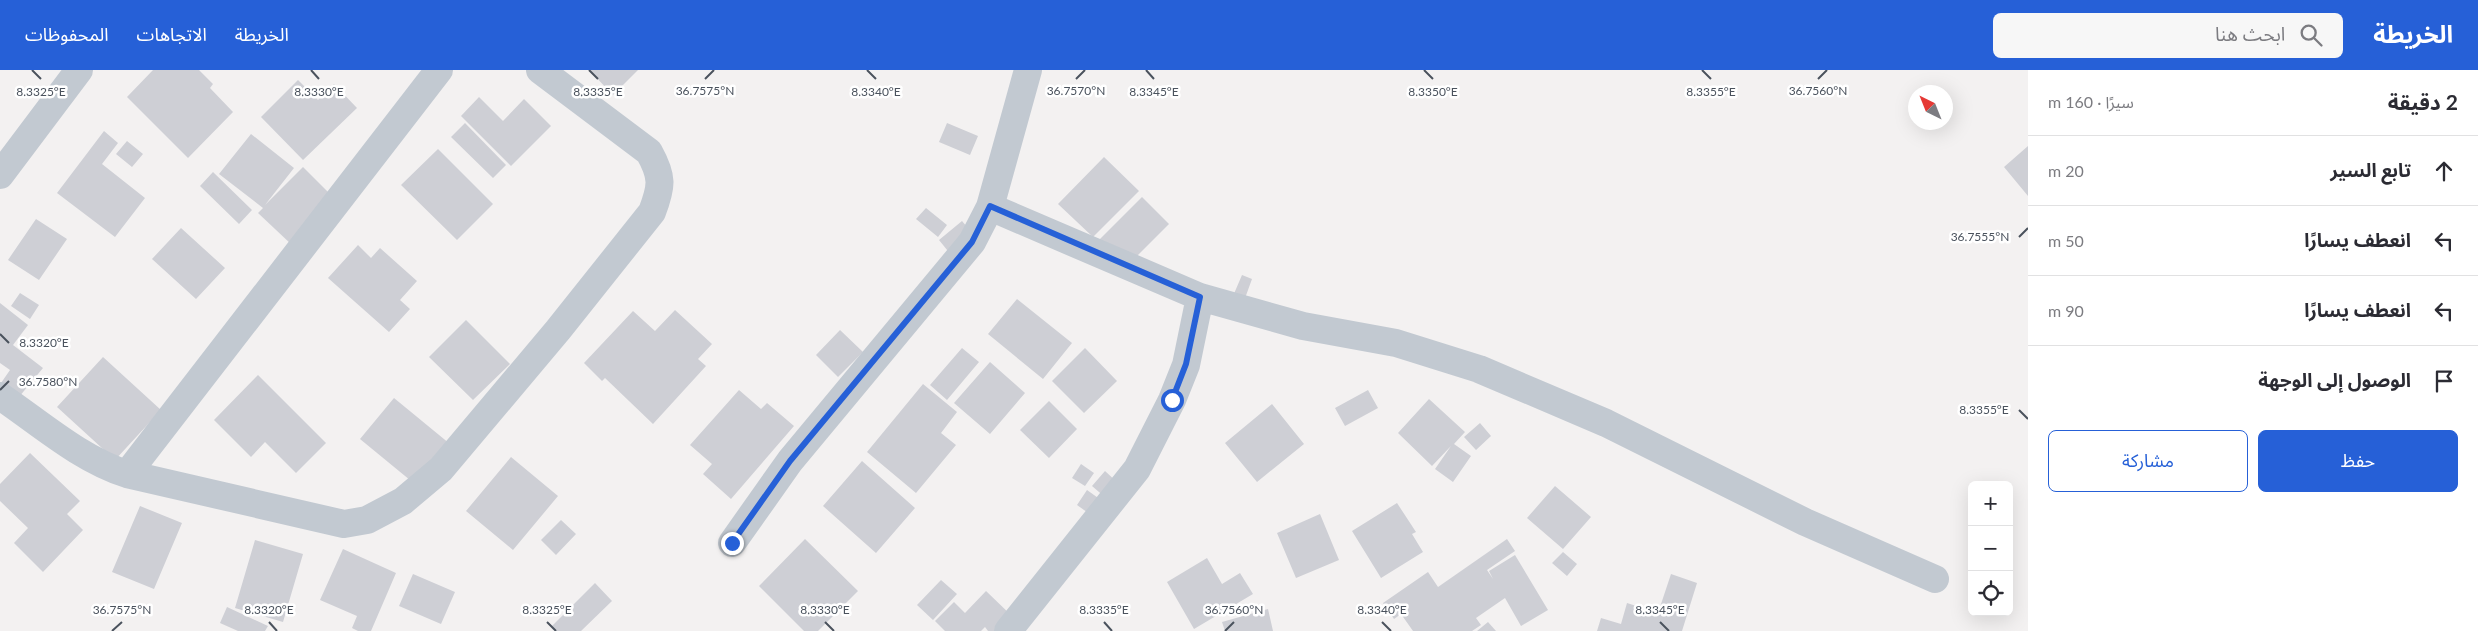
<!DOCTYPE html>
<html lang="ar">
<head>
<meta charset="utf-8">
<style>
	:root { --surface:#fff; --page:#f7f7f7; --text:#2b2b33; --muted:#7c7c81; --line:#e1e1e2; --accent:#2660d7 }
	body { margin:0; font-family:Lato,"Noto Sans Arabic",sans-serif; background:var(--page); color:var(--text); direction:rtl }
	.controls { position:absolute; right:15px; bottom:15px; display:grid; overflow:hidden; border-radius:8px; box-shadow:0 5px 20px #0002 }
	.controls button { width:45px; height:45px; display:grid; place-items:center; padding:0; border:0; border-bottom:1px solid var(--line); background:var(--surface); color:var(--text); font:25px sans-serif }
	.compass { position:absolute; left:1908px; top:15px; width:45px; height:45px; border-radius:50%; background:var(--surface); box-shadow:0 5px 20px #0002; rotate:317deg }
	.stop { position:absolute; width:15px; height:15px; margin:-11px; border:4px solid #2660d7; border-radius:50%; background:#fff }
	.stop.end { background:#2660d7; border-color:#fff; box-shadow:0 1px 5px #0008 }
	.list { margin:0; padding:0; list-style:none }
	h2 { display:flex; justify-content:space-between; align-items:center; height:65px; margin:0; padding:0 20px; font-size:21px }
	h2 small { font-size:16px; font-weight:400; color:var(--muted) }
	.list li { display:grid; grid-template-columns:32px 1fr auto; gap:15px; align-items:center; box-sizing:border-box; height:70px; padding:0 20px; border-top:1px solid var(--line) }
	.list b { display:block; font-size:19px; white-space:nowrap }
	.list em { font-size:16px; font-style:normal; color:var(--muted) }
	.actions { display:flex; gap:10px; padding:15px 20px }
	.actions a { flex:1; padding:11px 0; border:1px solid var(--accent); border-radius:8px; text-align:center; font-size:18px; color:var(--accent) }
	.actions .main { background:var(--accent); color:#fff }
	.icon { flex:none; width:28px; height:28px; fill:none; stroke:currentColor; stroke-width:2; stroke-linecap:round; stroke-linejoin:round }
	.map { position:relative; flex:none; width:2028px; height:561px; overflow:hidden; direction:ltr }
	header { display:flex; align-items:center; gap:30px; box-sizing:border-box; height:70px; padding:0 25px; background:var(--accent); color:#fff }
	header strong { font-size:24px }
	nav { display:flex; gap:28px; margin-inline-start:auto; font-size:18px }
	.search { width:350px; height:45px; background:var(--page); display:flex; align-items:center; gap:12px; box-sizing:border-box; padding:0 18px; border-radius:8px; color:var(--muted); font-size:19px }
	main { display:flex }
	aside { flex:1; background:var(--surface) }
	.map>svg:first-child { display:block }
	.building { fill:#cecfd5 }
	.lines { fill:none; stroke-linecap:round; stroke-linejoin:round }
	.minor { stroke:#c2c9d1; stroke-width:28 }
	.route { stroke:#2660d7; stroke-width:6 }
	.ticks { fill:none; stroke:#4a525d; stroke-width:2 }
	.ticks-label { font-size:12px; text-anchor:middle; fill:#4a525d; stroke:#fff; stroke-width:5; stroke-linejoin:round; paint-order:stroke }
</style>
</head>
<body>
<header>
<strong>الخريطة</strong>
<div class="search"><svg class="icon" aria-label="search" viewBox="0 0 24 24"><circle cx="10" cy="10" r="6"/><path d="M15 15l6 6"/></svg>ابحث هنا</div>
<nav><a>الخريطة</a><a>الاتجاهات</a><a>المحفوظات</a></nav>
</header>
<main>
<aside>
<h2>2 دقيقة<small>سيرًا · 160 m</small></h2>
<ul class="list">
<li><svg class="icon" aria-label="ahead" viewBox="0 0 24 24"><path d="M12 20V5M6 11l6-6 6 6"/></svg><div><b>تابع السير</b></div><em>20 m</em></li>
<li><svg class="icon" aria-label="left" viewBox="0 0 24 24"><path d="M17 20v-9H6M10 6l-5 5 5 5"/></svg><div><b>انعطف يسارًا</b></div><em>50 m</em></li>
<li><svg class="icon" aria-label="left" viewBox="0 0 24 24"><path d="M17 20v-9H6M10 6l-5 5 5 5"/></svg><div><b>انعطف يسارًا</b></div><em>90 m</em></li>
<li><svg class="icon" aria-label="arrive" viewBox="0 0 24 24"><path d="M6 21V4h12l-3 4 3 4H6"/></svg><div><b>الوصول إلى الوجهة</b></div></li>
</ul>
<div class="actions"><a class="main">حفظ</a><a>مشاركة</a></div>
</aside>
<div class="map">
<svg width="2028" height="561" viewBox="0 0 2028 561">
	<rect width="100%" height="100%" fill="#f3f1f1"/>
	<path class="building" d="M153,0H199L213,14L210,18L233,42L188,88L127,27Z
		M589,0H638L613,25Z
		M298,10L318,30L334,14L357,38L303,90L261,47Z
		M479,27L503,51L524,29L551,56L511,96L461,46Z
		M465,53L506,95L493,108L451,67Z
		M947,53L978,66L970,85L939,72Z
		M104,61L118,73L102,94L145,128L115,167L57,123Z
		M251,64L294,98L265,135L303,97L336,130L292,175L258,143L263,138L219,104Z
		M127,71L143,84L132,97L116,84Z
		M2028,76V126L2004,97Z
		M438,79L493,134L457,170L401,115Z
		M1104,87L1139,121L1093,167L1058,134Z
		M213,102L252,140L239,154L200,116Z
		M1142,127L1169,154L1126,197L1099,170Z
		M926,138L947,155L938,167L916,149Z
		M36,149L67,169L39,210L8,190Z
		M962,151L980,172L956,191L939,170Z
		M181,158L225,198L196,229L152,189Z
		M358,175L371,188L380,178L417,211L400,230L410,239L389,262L328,208Z
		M1242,205L1252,209L1244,231L1233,226Z
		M20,223L39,235L30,249L11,236Z
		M1017,229L1072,273L1043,309L988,264Z
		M0,233L28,255L13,275L43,298L19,327L1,313L10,300L0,293Z
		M675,240L712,274L698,289L706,296L653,354L605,308L602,311L584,293L633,241L655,261Z
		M466,250L510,294L473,330L429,287Z
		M840,260L863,282L838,307L816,285Z
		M962,278L979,292L947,330L930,315Z
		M1085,278L1117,311L1084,343L1052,311Z
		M103,287L161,340L115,390L57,337Z
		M990,292L1025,323L990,364L954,333Z
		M258,305L326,373L296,403L265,372L251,387L214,350Z
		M923,314L957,342L941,363L956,375L916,423L867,382Z
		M739,320L761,339L767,333L794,356L731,429L703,404L712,394L690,375Z
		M1368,320L1378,338L1345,356L1335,338Z
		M394,328L450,374L416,415L360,369Z
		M1429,329L1465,362L1454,374L1471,386L1453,412L1435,399L1451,376L1432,396L1398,363Z
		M1049,331L1077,359L1049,388L1020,360Z
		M1272,334L1304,374L1257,412L1225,373Z
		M1480,353L1491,366L1476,380L1464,367Z
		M30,383L80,431L67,444L83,460L43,502L14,473L28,458L0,431V414Z
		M511,387L558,426L513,480L466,441Z
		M862,391L915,438L876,483L823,436Z
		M1081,394L1094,403L1085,416L1072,408Z
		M1105,401L1118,413L1106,428L1092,416Z
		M1555,416L1591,447L1563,479L1527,448Z
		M1087,420L1101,430L1091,445L1077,435Z
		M1397,433L1416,462L1412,464L1423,482L1381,508L1352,461Z
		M140,436L182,453L154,519L112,502Z
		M1320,444L1339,490L1296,508L1277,463Z
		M561,450L576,464L556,485L541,470Z
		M805,469L858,521L818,561H804L759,516Z
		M1507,469L1515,481L1487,500L1493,509L1489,501L1515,485L1548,540L1521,556L1505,528L1476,548L1481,555L1472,561H1413L1401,544L1394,549L1383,533L1428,502L1438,517Z
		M255,470L303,484L283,552L235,538Z
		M343,479L396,503L371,561H358L352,558L357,546L320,530Z
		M1563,482L1577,494L1567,506L1552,493Z
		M1207,488L1222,514L1240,503L1253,524L1194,559L1167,512Z
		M413,504L455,522L441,554L399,536Z
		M1671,504L1697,513L1682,561H1597L1601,548L1621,554L1627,533L1658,543Z
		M941,510L957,524L933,550L917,535Z
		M595,513L612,531L581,561H556L552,556Z
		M986,521L1013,547L999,561H988L985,557L981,561H945L935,551L954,532L965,543Z
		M227,537L268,556L265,561H238L220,553Z
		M1268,539L1273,561H1225L1222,552Z
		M1488,552L1496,561H1477Z"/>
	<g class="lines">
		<path class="minor" d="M0,105L79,0
			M990,137L1200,227L1303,256L1396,273L1479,299L1606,353L1805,452L1935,509
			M0,326C40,353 80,389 127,404L344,454L367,450L403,431L441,399L558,260L652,142C662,116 663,107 649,82L540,0
			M127,404L439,0
			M732,473L790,391L972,172L990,137L1028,0
			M1008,561L1137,399L1172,330L1186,295L1200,227"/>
	</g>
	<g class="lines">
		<path class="route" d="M732,473L790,391L972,172L990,136L1200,227L1186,294L1172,330"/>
	</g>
	<path class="ticks" d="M32,0L41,9M311,0L319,9M589,0L598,9M867,0L876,9M1146,0L1154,9M1424,0L1433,9M1702,0L1711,9M705,9L714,0M1076,9L1085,0M1818,9L1827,0M2019,167L2028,158M0,264L9,273M0,320L9,311M2019,340L2028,349M269,552L277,561M547,552L556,561M825,552L834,561M1104,552L1112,561M1382,552L1391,561M1660,552L1669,561M112,561L122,552M1225,561L1234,552"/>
	<g class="ticks-label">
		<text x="1076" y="25">36.7570°N</text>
		<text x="1818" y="25">36.7560°N</text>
		<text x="705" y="25">36.7575°N</text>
		<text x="41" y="26">8.3325°E</text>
		<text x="598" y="26">8.3335°E</text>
		<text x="1154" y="26">8.3345°E</text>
		<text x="319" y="26">8.3330°E</text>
		<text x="876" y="26">8.3340°E</text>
		<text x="1433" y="26">8.3350°E</text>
		<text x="1711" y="26">8.3355°E</text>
		<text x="1980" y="171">36.7555°N</text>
		<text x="44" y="277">8.3320°E</text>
		<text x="48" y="316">36.7580°N</text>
		<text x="1984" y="344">8.3355°E</text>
		<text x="269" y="544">8.3320°E</text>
		<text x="547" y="544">8.3325°E</text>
		<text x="825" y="544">8.3330°E</text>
		<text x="1104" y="544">8.3335°E</text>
		<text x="1382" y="544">8.3340°E</text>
		<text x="1660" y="544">8.3345°E</text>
		<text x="122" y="544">36.7575°N</text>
		<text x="1234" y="544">36.7560°N</text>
	</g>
</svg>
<div class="controls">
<button>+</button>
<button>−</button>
<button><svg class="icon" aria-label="locate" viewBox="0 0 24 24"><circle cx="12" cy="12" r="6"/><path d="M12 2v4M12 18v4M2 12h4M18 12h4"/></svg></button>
</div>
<svg class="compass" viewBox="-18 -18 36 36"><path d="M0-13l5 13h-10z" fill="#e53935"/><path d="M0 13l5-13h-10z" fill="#7c7c81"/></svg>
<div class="stop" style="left:1172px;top:330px"></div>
<div class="stop end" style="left:732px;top:473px"></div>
</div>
</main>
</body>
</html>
